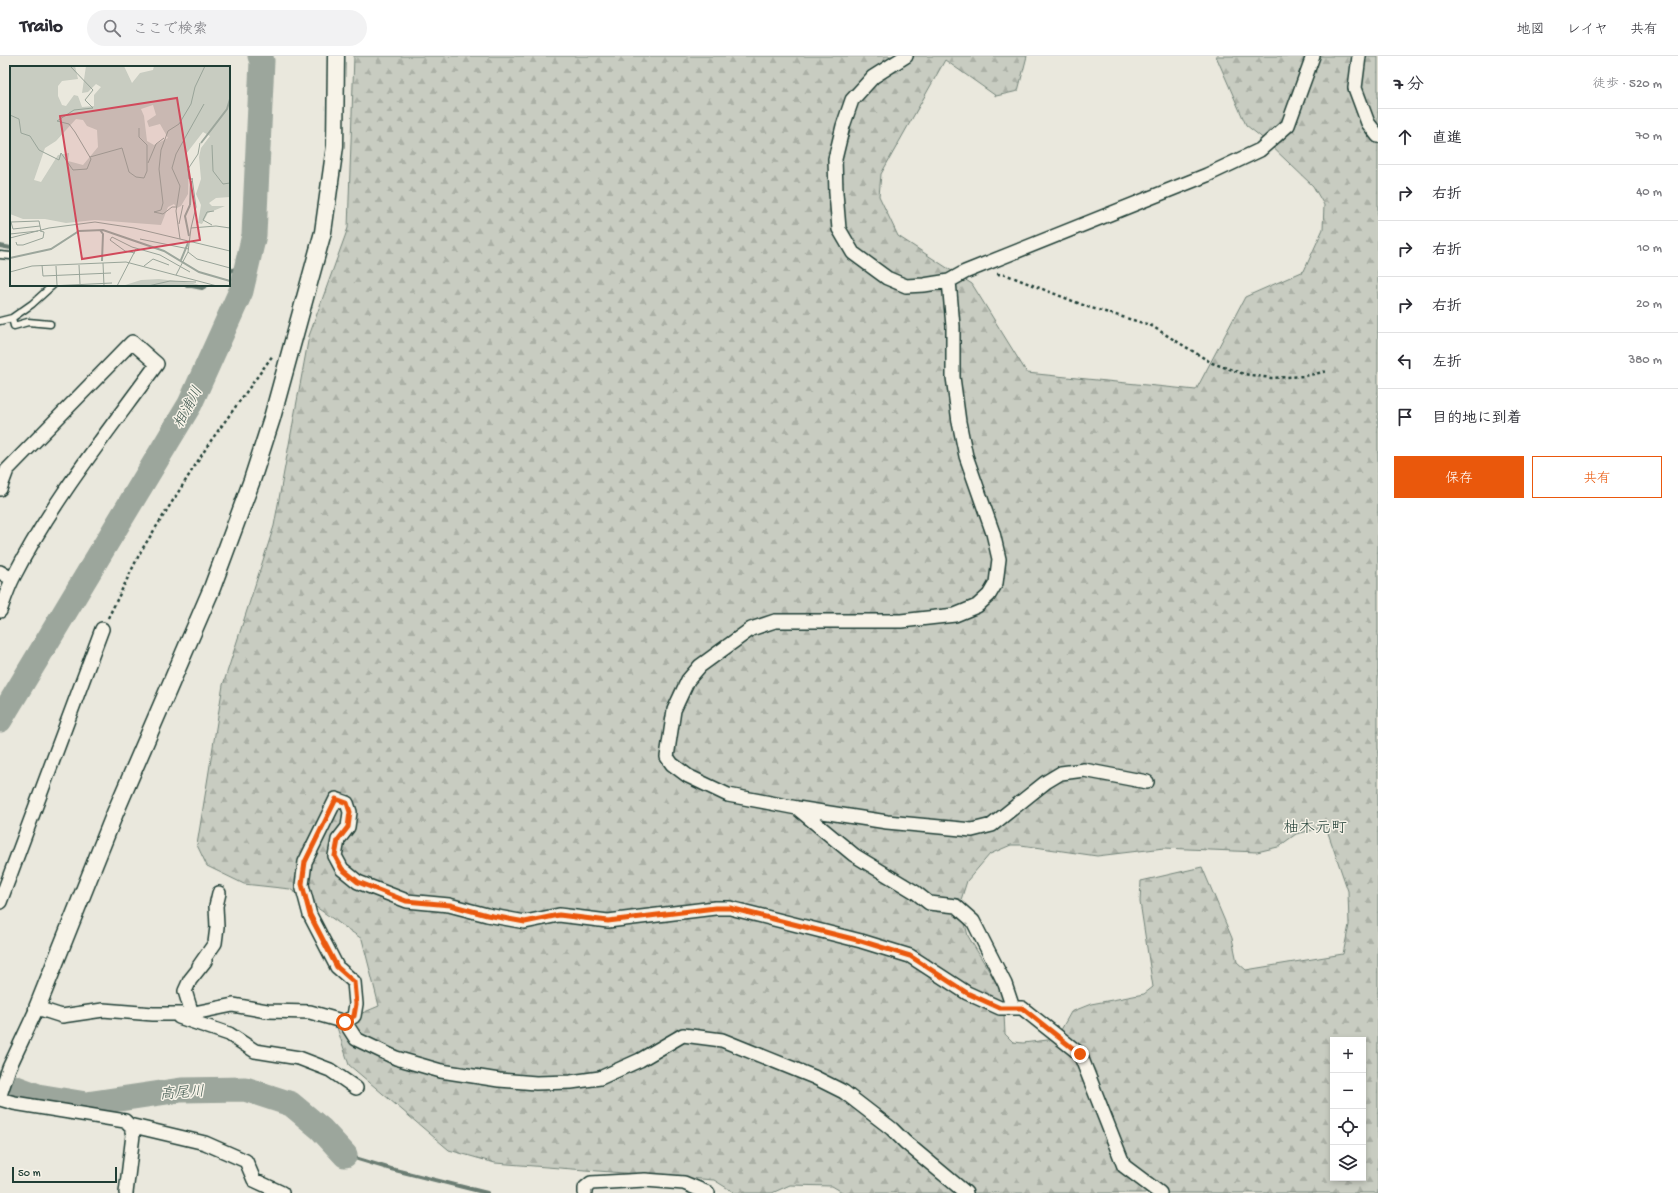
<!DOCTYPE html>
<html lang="ja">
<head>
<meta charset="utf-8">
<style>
	:root { --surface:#fff; --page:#f2f2f3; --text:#2b2b33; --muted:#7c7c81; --line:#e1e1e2; --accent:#ea580c }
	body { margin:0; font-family:"Gochi Hand","Klee One",sans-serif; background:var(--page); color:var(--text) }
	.controls { position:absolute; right:12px; bottom:12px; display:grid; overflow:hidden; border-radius:0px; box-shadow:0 2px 6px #0003 }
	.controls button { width:36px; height:36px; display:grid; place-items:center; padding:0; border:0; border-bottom:1px solid var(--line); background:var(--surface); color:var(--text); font:20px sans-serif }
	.scale { position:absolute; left:12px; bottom:10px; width:105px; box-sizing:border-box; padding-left:4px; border:2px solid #1f3d34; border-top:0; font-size:11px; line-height:14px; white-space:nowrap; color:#1f3d34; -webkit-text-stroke:3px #f7f3e8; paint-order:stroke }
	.stop { position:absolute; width:12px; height:12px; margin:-9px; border:3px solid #ea580c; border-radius:50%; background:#fff }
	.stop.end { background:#ea580c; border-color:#fff; box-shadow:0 1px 4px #0008 }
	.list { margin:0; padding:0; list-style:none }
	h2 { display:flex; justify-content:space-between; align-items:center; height:52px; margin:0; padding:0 16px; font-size:17px }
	h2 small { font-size:13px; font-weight:400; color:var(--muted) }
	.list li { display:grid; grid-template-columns:26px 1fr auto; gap:12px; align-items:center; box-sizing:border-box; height:56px; padding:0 16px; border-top:1px solid var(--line) }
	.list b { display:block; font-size:15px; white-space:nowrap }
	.list em { font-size:13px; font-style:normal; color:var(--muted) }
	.actions { display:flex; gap:8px; padding:12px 16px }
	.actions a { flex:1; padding:9px 0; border:1px solid var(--accent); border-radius:0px; text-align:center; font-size:14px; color:var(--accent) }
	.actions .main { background:var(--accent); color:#fff }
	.icon { flex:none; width:22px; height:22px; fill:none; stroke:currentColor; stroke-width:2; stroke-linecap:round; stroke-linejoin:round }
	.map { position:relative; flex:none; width:1378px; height:1137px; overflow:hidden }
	header { display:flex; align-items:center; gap:24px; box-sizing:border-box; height:56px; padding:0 20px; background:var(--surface); border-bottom:1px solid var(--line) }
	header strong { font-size:19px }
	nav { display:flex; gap:22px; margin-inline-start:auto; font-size:14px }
	.search { width:280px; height:36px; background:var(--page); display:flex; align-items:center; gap:10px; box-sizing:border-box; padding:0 14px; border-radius:22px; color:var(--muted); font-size:15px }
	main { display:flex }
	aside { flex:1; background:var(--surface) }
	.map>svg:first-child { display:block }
	.forest { fill:url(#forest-firs); stroke:#74847a; fill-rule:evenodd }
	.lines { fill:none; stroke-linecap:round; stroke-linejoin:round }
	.stream { stroke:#6a7c72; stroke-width:4 }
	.river { stroke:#9ca69c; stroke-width:25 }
	.service-casing { stroke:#1f3d34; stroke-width:9 }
	.minor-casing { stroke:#1f3d34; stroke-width:16 }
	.tertiary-casing { stroke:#1f3d34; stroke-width:19 }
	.path { stroke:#1f3d34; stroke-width:2.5; stroke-dasharray:3 3; stroke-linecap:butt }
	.service { stroke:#f7f3e8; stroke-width:6 }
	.minor { stroke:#f7f3e8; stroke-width:13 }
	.tertiary { stroke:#f7f3e8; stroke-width:16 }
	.route { stroke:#ea580c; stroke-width:5 }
	.labels { text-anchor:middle; stroke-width:3; stroke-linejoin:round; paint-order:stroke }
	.water-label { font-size:15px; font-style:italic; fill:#445c53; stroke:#f7f3e8 }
	.quarter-label { font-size:16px; fill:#1f3d34; stroke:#f7f3e8 }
	.inset-river { fill:none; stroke:#9ca69c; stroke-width:2 }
	.inset-road { fill:none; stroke:#99a499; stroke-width:1 }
	.view { fill:#d1495b; fill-opacity:0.15; stroke:#d1495b; stroke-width:2 }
	.inset-edge { fill:none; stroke:#1f3d34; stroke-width:2 }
</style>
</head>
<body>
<header>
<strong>Trailo</strong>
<div class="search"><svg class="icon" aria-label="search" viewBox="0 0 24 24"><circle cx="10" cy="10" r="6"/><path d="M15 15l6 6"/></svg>ここで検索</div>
<nav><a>地図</a><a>レイヤ</a><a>共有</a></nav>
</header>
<main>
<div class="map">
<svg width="1378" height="1137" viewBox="0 0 1378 1137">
	<defs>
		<pattern id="forest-firs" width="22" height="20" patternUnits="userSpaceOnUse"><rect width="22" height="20" fill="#c8ccc1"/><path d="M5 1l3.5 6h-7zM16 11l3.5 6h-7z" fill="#abb0a6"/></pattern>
	</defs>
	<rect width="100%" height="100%" fill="#eae8dd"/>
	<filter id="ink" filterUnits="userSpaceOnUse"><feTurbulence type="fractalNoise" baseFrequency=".025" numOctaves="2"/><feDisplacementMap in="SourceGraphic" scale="8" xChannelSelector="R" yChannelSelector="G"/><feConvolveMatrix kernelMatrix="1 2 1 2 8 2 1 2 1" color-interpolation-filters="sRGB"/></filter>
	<g filter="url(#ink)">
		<path class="forest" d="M354,0H1027L1018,35L996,40L945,4L881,118L879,140L898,180L972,228L1027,317L1196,334L1245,241L1304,215L1323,173L1324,149L1313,130L1265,84L1246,69L1216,0H1378V1137H844L832,1130L790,1129L772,1137H735L714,1124L495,1107L449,1094L349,1009L336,968L379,950L362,883L290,833L244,828L207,810L197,789L223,629L274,470L309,280L348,172ZM1326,771L1348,835L1349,869L1343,898L1246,914L1237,906L1232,882L1202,811L1141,825L1140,846L1153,931L1144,938L1091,948L1071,956L1056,983L1023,987L1013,986L1005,978L1003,938L968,880L960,847L967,825L990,798L1011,789H1021L1097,800L1164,792L1257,796L1278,791L1296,778ZM1333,984H1363V1122H1333Z"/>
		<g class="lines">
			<path class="stream" d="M0,190L11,192
				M229,216L248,206
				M187,229L202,232L207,229
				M345,1099L391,1113L487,1137"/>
			<path class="river" d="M0,664L190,348L241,235L254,179L262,5L260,0
				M0,1026L38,1040L86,1048L181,1034L245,1033L291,1048L321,1073L345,1099"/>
			<defs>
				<path id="service" d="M0,199L11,200
					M12,262L14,270L28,266L50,268
					M0,265L12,262L32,248L53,229"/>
				<path id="minor" d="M906,0L873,21L852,44L843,70L835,103L836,137L839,173L853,197L887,222L906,230L924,229L949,225L965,216L1207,119L1260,94L1288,69L1313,0
					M1359,0L1355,32L1368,67L1378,80
					M949,225L953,270V321L959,366L966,400L993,477L999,503L996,527L989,539L977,550L955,559L901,565H775L751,573L700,610L688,624L674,654L667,701L672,708L688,720L728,739L797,752L887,766L972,774L992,769L1046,726L1061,717L1084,714L1147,726
					M0,433L7,414L132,286L157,308C107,377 52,445 13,522C8,532 4,544 0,555
					M0,516L12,523
					M797,752L854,799L915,836L929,847L956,850L973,865L1005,928L1013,952
					M0,846L102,573
					M199,910L215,887L217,871L216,850L219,837
					M192,958L185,935L190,924L205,905
					M179,961L229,978L255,995L299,1002L330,1014L356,1032
					M345,966L354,960L356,948L354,926L337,911L310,859L302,829L305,806L336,743L347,747L350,756L348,771L338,784L335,800L342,813L358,826L407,845L449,849L487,859L525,866L559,859L608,865L715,852H730L861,885L910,900L967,937L1000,952H1022L1080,998L1124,1110L1160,1137
					M0,1039L9,1012L37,952L62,960L103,954L153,958H189L233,949L267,955L310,956L345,966L356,983L396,1002L441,1015L499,1024L536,1027L571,1026L600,1022L640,1004L683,979L722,984L814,1021L844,1036L892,1073L905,1086L966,1137
					M0,1043L14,1047L125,1065L131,1071L133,1079L126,1137
					M129,1069L205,1087L246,1105L254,1124L282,1137
					M585,1137V1132L591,1127L645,1124L684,1127L708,1137"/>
				<path id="tertiary" d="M37,952L115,757L212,532L252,424L272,362L323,176L335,90L336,0"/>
			</defs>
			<use href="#service" class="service-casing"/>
			<use href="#minor" class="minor-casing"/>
			<use href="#tertiary" class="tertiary-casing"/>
			<path class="path" d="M997,218L1007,219L1088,251L1150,269L1212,307L1244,318L1271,322L1305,320L1328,315
				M108,562L141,495L210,386L273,299"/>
			<use href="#service" class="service"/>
			<use href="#minor" class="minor"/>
			<use href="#tertiary" class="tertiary"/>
		</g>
	</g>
	<g class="lines" filter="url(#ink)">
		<path class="route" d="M345,966L354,960L356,948L354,926L337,911L310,859L302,828L305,806L336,743L347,747L350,756L348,771L338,784L335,800L342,813L358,826L406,845L450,849L487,859L525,866L559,859L608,865L715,852H730L861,885L910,900L967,937L1000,952H1022L1080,998"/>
	</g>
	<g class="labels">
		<g class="water-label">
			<text transform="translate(187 351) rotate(-62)" y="5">相浦川</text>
			<text transform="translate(182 1036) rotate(-4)" y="5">高尾川</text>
		</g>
		<g class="quarter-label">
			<text x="1315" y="776">柚木元町</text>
		</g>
	</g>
	<g transform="translate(10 10)">
		<rect width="220" height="220" fill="#eae8dd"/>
		<path d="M0,0H65L68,13L52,15L48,20V30L52,39L56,40L64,29L68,30L72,41L84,40V29L91,21L86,18L78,26L72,27L76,0H114L122,17L130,7L143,4L144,0H220V131L206,132L199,137L202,140H215L198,147L192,158L188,157L191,139L186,128L191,113L189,91L191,82L200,70L193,66L176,88L179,96L178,128L171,140L167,142L164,138L158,141L151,159L85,154L56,157L35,153H13L0,148ZM143,39L146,49L137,55L139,61L150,58L158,72L144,79L137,75L134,50L131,43ZM66,53L73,54L77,60L87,64L88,81L73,99L58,95L59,87L48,89L31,116L24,114L35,82L46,75ZM149,213L183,217L192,220H112L131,214Z" fill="#c8ccc1" fill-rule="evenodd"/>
		<path class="inset-river" d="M191,77L217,43L220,33M180,139L181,115M90,164L93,168L92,195M179,170L175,150L180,139M0,192L41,183L69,165L93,164L154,185L189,206L220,215M171,194L178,177"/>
		<path class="inset-road" d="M0,49L9,53L11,67L20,70L29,84L49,94L51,87L63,104L77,103L81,93L65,66L59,58L47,55L64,44L83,42L75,34L83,24L60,0M202,79L203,105L213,118L220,117M80,91L112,82L119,106L126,111L134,112L137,105V79L129,71V62M138,97L146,78L154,72M183,113H179L178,103L188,88L190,77M167,141H162L153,148L144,146L151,144L153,137L149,103L151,84L158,65L169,58L181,38L185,21L195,0M169,158L173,139M202,159L193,154L197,146L204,145M30,160L3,163L1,156L29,155L31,165M181,162L186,141L182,112M0,168L28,165M0,172L39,162L85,156L124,162L220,185M130,173L179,183M170,173L166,145L170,120L162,102L166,88L194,38M6,176L7,179H13L33,172L34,166L30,165M178,186L187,193L220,202M125,187L115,185L100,174L102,171L122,181L150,189L180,206M93,197L94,220M32,199L33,210L101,207M69,199L70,218M46,200L47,219M134,200L143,193L159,199M0,206L22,200L116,196L207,220M166,209L178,186L181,162L206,160L220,162M40,220L102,217M107,220L126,183M138,220L160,215L186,216"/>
		<path class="view" d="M167,32L190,174L72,193L50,50Z"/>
		<rect width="220" height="220" class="inset-edge"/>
	</g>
</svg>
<div class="controls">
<button>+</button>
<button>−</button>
<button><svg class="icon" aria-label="locate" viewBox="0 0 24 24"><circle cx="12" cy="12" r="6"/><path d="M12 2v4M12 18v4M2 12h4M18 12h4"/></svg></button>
<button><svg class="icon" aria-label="layers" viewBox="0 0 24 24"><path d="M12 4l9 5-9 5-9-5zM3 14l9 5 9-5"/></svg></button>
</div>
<div class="scale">50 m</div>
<div class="stop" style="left:345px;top:966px"></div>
<div class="stop end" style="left:1080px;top:998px"></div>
</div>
<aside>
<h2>7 分<small>徒歩 · 520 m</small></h2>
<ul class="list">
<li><svg class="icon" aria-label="ahead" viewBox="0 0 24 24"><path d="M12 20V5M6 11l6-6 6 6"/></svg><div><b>直進</b></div><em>70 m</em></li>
<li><svg class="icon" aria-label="right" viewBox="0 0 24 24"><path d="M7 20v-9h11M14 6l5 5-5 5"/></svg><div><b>右折</b></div><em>40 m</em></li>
<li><svg class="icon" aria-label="right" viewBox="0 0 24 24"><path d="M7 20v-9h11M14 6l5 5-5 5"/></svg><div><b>右折</b></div><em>10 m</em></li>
<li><svg class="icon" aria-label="right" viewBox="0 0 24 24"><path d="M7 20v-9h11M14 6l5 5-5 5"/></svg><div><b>右折</b></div><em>20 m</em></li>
<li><svg class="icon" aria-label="left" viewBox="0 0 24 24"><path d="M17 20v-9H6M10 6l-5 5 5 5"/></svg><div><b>左折</b></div><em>380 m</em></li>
<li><svg class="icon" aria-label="arrive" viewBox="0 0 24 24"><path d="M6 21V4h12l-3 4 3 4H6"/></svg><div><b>目的地に到着</b></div></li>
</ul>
<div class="actions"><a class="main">保存</a><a>共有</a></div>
</aside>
</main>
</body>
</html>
